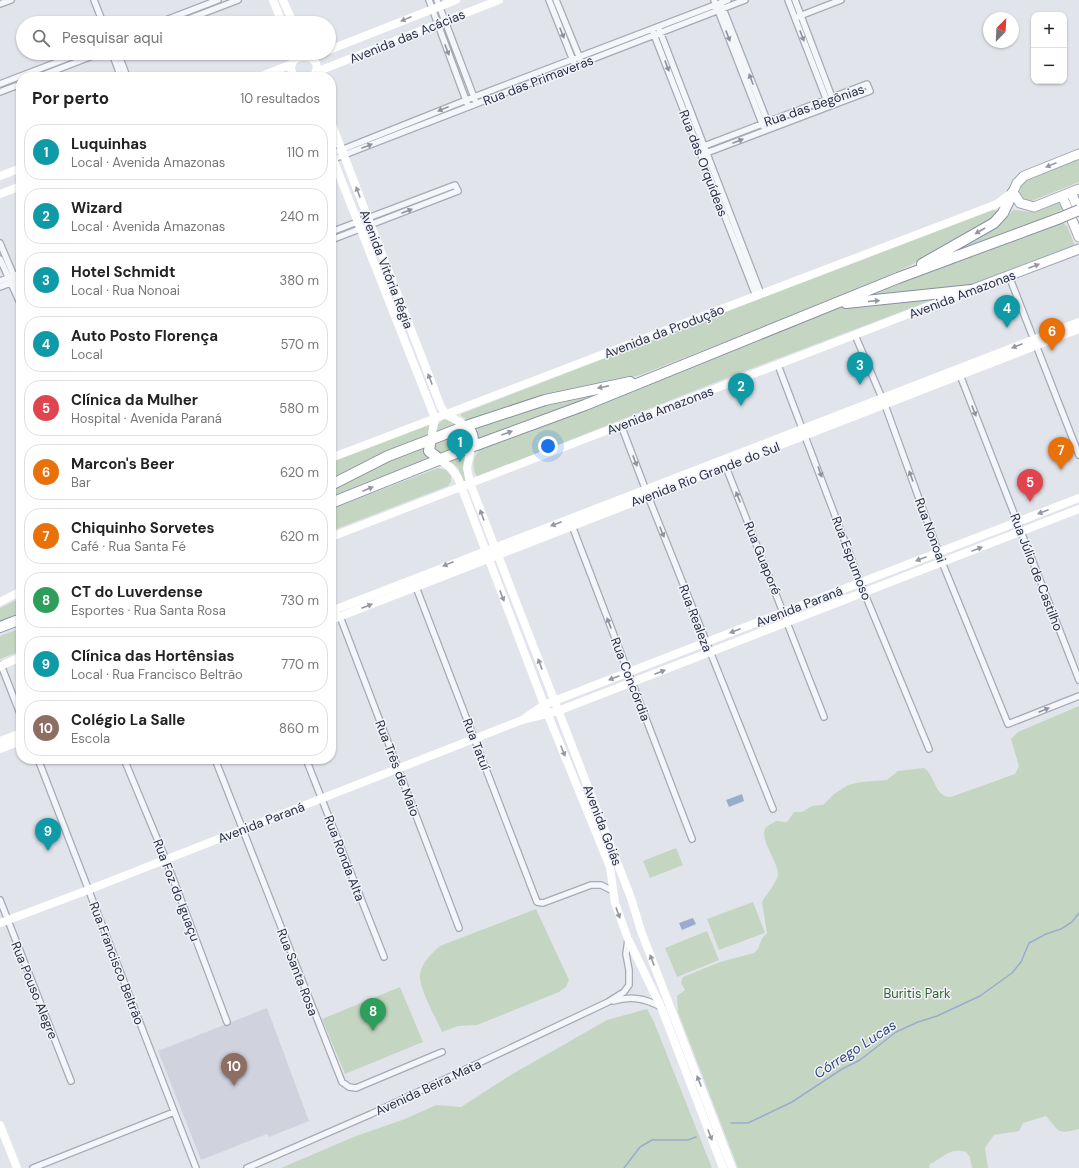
<!DOCTYPE html>
<html lang="pt">
<head>
<meta charset="utf-8">
<style>
	:root { --surface:#fff; --page:#f6f6f6; --text:#222; --muted:#767676; --line:#e0e0e0; --accent:#0f766e }
	body { margin:0; font-family:"DM Sans",sans-serif; background:var(--page); color:var(--text) }
	.controls { position:absolute; right:12px; top:12px; display:grid; overflow:hidden; border-radius:8px; box-shadow:0 1px 3px #0004 }
	.controls button { width:36px; height:36px; display:grid; place-items:center; padding:0; border:0; border-bottom:1px solid var(--line); background:var(--surface); color:var(--text); font:20px sans-serif }
	.compass { position:absolute; left:983px; top:12px; width:36px; height:36px; border-radius:50%; background:var(--surface); box-shadow:0 1px 3px #0004; rotate:24deg }
	.you { position:absolute; left:548px; top:446px; width:14px; height:14px; margin:-10px; border:3px solid #fff; border-radius:50%; background:#1a73e8; box-shadow:0 0 0 6px #1a73e833 }
	.badge { display:grid; place-items:center; width:26px; height:26px; border-radius:50%; background:var(--accent); color:#fff; font-size:13px; font-weight:700 }
	.pin { position:absolute; translate:-50% -33px; filter:drop-shadow(0 1px 2px #0008) }
	.pin::after { content:''; position:absolute; top:21px; width:14px; height:12px; background:inherit; clip-path:polygon(0 0,100% 0,50% 100%) }
	.list { margin:0; padding:0; list-style:none }
	h2 { display:flex; justify-content:space-between; align-items:center; height:52px; margin:0; padding:0 16px; font-size:17px }
	h2 small { font-size:13px; font-weight:400; color:var(--muted) }
	.list li { display:grid; grid-template-columns:26px 1fr auto; gap:12px; align-items:center; box-sizing:border-box; height:56px; margin:0 8px 8px; padding:0 8px; border:1px solid var(--line); border-radius:16px }
	.list b { display:block; font-size:15px; white-space:nowrap }
	.list p { margin:0; font-size:13px; white-space:nowrap; color:var(--muted) }
	.list em { font-size:13px; font-style:normal; color:var(--muted) }
	.icon { flex:none; width:22px; height:22px; fill:none; stroke:currentColor; stroke-width:2; stroke-linecap:round; stroke-linejoin:round }
	.map { position:relative; flex:none; width:1079px; height:1168px; overflow:hidden }
	.search { position:absolute; background:var(--surface); box-shadow:0 1px 3px #0004; left:16px; top:16px; width:320px; height:44px; display:flex; align-items:center; gap:10px; box-sizing:border-box; padding:0 14px; border-radius:22px; color:var(--muted); font-size:15px }
	.panel { position:absolute; background:var(--surface); box-shadow:0 1px 3px #0004; left:16px; top:72px; width:320px; height:692px; border-radius:16px }
	.map>svg:first-child { display:block }
	.built { fill:#d0d3de }
	.green { fill:#c4d6c2 }
	.water { fill:#9aacce }
	.lines { fill:none; stroke-linecap:round; stroke-linejoin:round }
	.stream { stroke:#9aacce; stroke-width:1.5 }
	.street-casing { stroke:#a6aab7; stroke-width:8 }
	.primary-casing { stroke:#a0a6b8; stroke-width:11 }
	.highway-casing { stroke:#888fa4; stroke-width:12 }
	.street { stroke:#f5f6f9; stroke-width:5.5 }
	.secondary { stroke:#fff; stroke-width:8 }
	.primary { stroke:#fff; stroke-width:9 }
	.highway { stroke:#fff; stroke-width:10 }
	.highway-bridge-casing { stroke:#888fa4; stroke-width:12; stroke-linecap:butt }
	.highway-bridge { stroke:#fff; stroke-width:10 }
	.oneway { fill:#9497a2 }
	.oneway2 { fill:#8e929f }
	.labels { text-anchor:middle; stroke-width:3; stroke-linejoin:round; paint-order:stroke }
	.street-label { font-size:13px; fill:#282f45; stroke:#f2f4f9 }
	.park-label { font-size:13px; fill:#366234; stroke:#f2f4f9 }
	.water-label { font-size:14px; font-style:italic; fill:#2e467d; stroke:#f2f4f9 }
</style>
</head>
<body>
<div class="map">
<svg width="1079" height="1168" viewBox="0 0 1079 1168">
	<rect width="100%" height="100%" fill="#e2e4ec"/>
	<path class="built" d="M267,1008L309,1121L269,1137L267,1134L201,1160L158,1051Z"/>
	<path class="green" d="M1079,160V182L1029,202L1022,198L1020,194L1021,184L1026,180Z
		M1057,202L1062,205L1064,209L912,274L1002,223L1013,210L1031,212Z
		M992,210L998,211L990,221L911,265L860,289L640,375L470,421L461,416V414L965,219Z
		M1061,222L1067,226L1075,246L729,377L477,477C471,468 473,455 481,449L604,403L768,334Z
		M595,392H610L479,439L477,428L513,413Z
		M444,419L459,425L433,435L437,425Z
		M429,423L430,426L428,437L331,478V462Z
		M466,431L469,433V444L440,457L434,454L432,445Z
		M426,444L432,458L331,498V488Z
		M465,455L464,467L468,480L464,482L458,468L449,461Z
		M438,468L446,470L451,476V482L448,486L331,531V509Z
		M21,598V615L0,623V608Z
		M21,628V651L0,659V636Z
		M1079,706V1129C1056,1135 1059,1131 1046,1116L1023,1123L1019,1131L994,1135L985,1148L988,1168H972L970,1157L966,1152C948,1147 944,1158 930,1164L929,1168H738L678,1012L677,996L685,990L681,983L683,977L720,962L754,953L758,949L762,938L767,933L762,902C766,894 777,883 778,874C778,861 758,838 766,827L776,821L787,822L794,812H802L812,806L823,805L834,794L848,785L861,782L887,780L898,771L924,768C936,776 934,797 951,797L1015,774L1019,766L1011,739L1018,732Z
		M676,848L683,865L650,878L643,861Z
		M753,902L765,933L719,950L707,919Z
		M536,909L569,980L566,987L559,992L477,1025L458,1026L442,1032C436,1018 418,987 420,974C422,962 432,953 440,946Z
		M707,931L719,960L677,977L665,948Z
		M400,987L423,1042L345,1074L322,1019Z
		M647,1009L654,1022L712,1168H281L356,1136L405,1119L436,1105L461,1107L509,1076L607,1020Z"/>
	<path class="water" d="M742,794L744,801L729,807L726,800Z
		M693,918L696,924L682,930L679,923Z"/>
	<g class="lines">
		<path class="stream" d="M731,1123H748L792,1102L842,1069L860,1060L896,1032L918,1022L937,1016L980,996L1012,973L1021,962L1029,943L1046,934L1061,929L1072,922L1079,913
			M624,1168L640,1147L652,1140H688L696,1137"/>
		<defs>
			<path id="street" d="M94,0L103,23
				M429,0L467,103
				M437,0L475,100
				M549,0L574,63
				M556,0L581,61
				M714,0L763,126
				M788,0L827,101
				M795,0L833,100
				M0,4L11,0
				M722,6L770,128
				M797,17L841,0
				M158,23L218,0
				M178,23L238,0
				M659,29L761,294
				M653,32L756,296
				M112,53L121,77
				M118,53L127,77
				M38,77L100,53
				M0,84L81,53
				M0,92L21,84
				M699,148L867,84L870,91L701,155
				M331,154L474,97L728,0
				M331,160L745,0
				M331,232L455,185L458,191L331,240
				M0,243L16,281L15,289
				M0,259L21,305
				M1009,276L1079,455
				M0,281L21,273
				M0,287L21,279
				M855,335L885,405L942,562L1008,724L1079,696
				M778,365L864,592L929,749
				M960,375L1079,680
				M621,425L648,496L773,809
				M726,467L824,717
				M571,523L692,839
				M416,587L537,902L543,903L591,885H601L613,891
				M339,614L459,928
				M1,665L21,716
				M38,759L196,1168
				M124,759L166,860L227,1022
				M215,759L342,1082L349,1087L356,1088L442,1052
				M306,759L384,957
				M0,900L71,1081
				M613,1001C631,996 644,998 661,1007
				M33,1168L174,1112
				M247,1168L371,1114L608,1002L624,992L629,985V970L626,954L628,939"/>
			<path id="primary" d="M1079,154L1024,176L1017,183L1013,192L1020,203L1034,207L1079,189
				M1071,192L1076,204
				M1062,196L1067,207
				M1072,220L1079,237
				M971,290L1079,249"/>
			<path id="highway" d="M922,264L994,223L1003,213L1013,192
				M846,303L971,290
				M466,426C473,432 475,438 471,447
				M431,439L429,451L439,459
				M331,485L388,456L466,426L545,400L630,382
				M331,503L471,447L585,405L898,278L1060,218
				M0,627L21,619"/>
		</defs>
		<use href="#street" class="street-casing"/>
		<use href="#primary" class="primary-casing"/>
		<use href="#highway" class="highway-casing"/>
		<use href="#street" class="street"/>
		<path class="secondary" d="M273,0L282,23
			M283,0L293,23
			M329,50L456,0
			M311,58L323,53
			M316,72L499,0
			M259,77L292,64
			M295,77C276,52 331,49 313,77
			M331,122L441,407L446,414L466,426
			M331,154L435,418L431,439
			M0,176L21,168
			M0,194L21,186
			M471,447L467,468L470,483L631,898L641,931L732,1168
			M331,458L997,204L1013,192
			M439,459L451,468L458,478L548,715L610,867L615,903L628,939L661,1007L723,1168
			M331,537L963,293
			M0,602L21,591
			M331,611L1079,322
			M331,620L1079,329
			M0,666L21,657
			M526,717L544,705L554,701L1079,498
			M0,741L21,733
			M0,749L21,741
			M0,923L88,890L522,720L558,711L1079,509
			M0,1125L17,1168"/>
		<use href="#primary" class="primary"/>
		<use href="#highway" class="highway"/>
		<defs>
			<path id="highway-bridge" d="M1060,218L1079,210"/>
		</defs>
		<use href="#highway-bridge" class="highway-bridge-casing"/>
		<use href="#highway-bridge" class="highway-bridge"/>
	</g>
	<defs><path id="oneway-solid" d="M-6-.8H1V-3.2L6.5 0L1 3.2V.8H-6Z"/></defs>
	<g class="oneway">
		<use href="#oneway-solid" transform="translate(406 19) rotate(158)"/>
		<use href="#oneway-solid" transform="translate(1051 165) rotate(158)"/>
		<use href="#oneway-solid" transform="translate(358 192) rotate(-111)"/>
		<use href="#oneway-solid" transform="translate(980 231) rotate(150)"/>
		<use href="#oneway-solid" transform="translate(1034 266) rotate(-21)"/>
		<use href="#oneway-solid" transform="translate(874 301) rotate(-5)"/>
		<use href="#oneway-solid" transform="translate(1017 346) rotate(159)"/>
		<use href="#oneway-solid" transform="translate(430 379) rotate(-111)"/>
		<use href="#oneway-solid" transform="translate(603 387) rotate(169)"/>
		<use href="#oneway-solid" transform="translate(507 433) rotate(-20)"/>
		<use href="#oneway-solid" transform="translate(368 489) rotate(-23)"/>
		<use href="#oneway-solid" transform="translate(1043 512) rotate(159)"/>
		<use href="#oneway-solid" transform="translate(482 515) rotate(-110)"/>
		<use href="#oneway-solid" transform="translate(556 524) rotate(159)"/>
		<use href="#oneway-solid" transform="translate(977 549) rotate(-21)"/>
		<use href="#oneway-solid" transform="translate(921 559) rotate(159)"/>
		<use href="#oneway-solid" transform="translate(448 564) rotate(158)"/>
		<use href="#oneway-solid" transform="translate(502 596) rotate(69)"/>
		<use href="#oneway-solid" transform="translate(367 606) rotate(-21)"/>
		<use href="#oneway-solid" transform="translate(735 631) rotate(159)"/>
		<use href="#oneway-solid" transform="translate(540 664) rotate(-111)"/>
		<use href="#oneway-solid" transform="translate(660 672) rotate(-21)"/>
		<use href="#oneway-solid" transform="translate(614 678) rotate(159)"/>
		<use href="#oneway-solid" transform="translate(563 751) rotate(68)"/>
		<use href="#oneway-solid" transform="translate(618 913) rotate(70)"/>
		<use href="#oneway-solid" transform="translate(652 960) rotate(-111)"/>
		<use href="#oneway-solid" transform="translate(699 1081) rotate(-111)"/>
		<use href="#oneway-solid" transform="translate(710 1135) rotate(69)"/>
	</g>
	<g class="oneway2">
		<use href="#oneway-solid" transform="translate(562 33) rotate(68)"/>
		<use href="#oneway-solid" transform="translate(728 36) rotate(69)"/>
		<use href="#oneway-solid" transform="translate(802 36) rotate(69)"/>
		<use href="#oneway-solid" transform="translate(447 50) rotate(69)"/>
		<use href="#oneway-solid" transform="translate(667 66) rotate(69)"/>
		<use href="#oneway-solid" transform="translate(751 79) rotate(-111)"/>
		<use href="#oneway-solid" transform="translate(443 109) rotate(158)"/>
		<use href="#oneway-solid" transform="translate(738 141) rotate(-21)"/>
		<use href="#oneway-solid" transform="translate(367 146) rotate(-21)"/>
		<use href="#oneway-solid" transform="translate(407 211) rotate(-21)"/>
		<use href="#oneway-solid" transform="translate(974 411) rotate(69)"/>
		<use href="#oneway-solid" transform="translate(635 461) rotate(69)"/>
		<use href="#oneway-solid" transform="translate(820 472) rotate(70)"/>
		<use href="#oneway-solid" transform="translate(911 476) rotate(-110)"/>
		<use href="#oneway-solid" transform="translate(738 497) rotate(-112)"/>
		<use href="#oneway-solid" transform="translate(662 532) rotate(68)"/>
		<use href="#oneway-solid" transform="translate(609 623) rotate(-111)"/>
		<use href="#oneway-solid" transform="translate(1044 710) rotate(-22)"/>
	</g>
	<g class="labels">
		<g class="street-label">
			<text transform="translate(407 36) rotate(-22)" y="5">Avenida das Acácias</text>
			<text transform="translate(538 80) rotate(-21)" y="5">Rua das Primaveras</text>
			<text transform="translate(814 105) rotate(-19)" y="5">Rua das Begônias</text>
			<text transform="translate(704 163) rotate(69)" y="5">Rua das Orquídeas</text>
			<text transform="translate(387 269) rotate(69)" y="5">Avenida Vitória Régia</text>
			<text transform="translate(962 294) rotate(-21)" y="5">Avenida Amazonas</text>
			<text transform="translate(664 331) rotate(-21)" y="5">Avenida da Produção</text>
			<text transform="translate(660 410) rotate(-21)" y="5">Avenida Amazonas</text>
			<text transform="translate(705 474) rotate(-21)" y="5">Avenida Rio Grande do Sul</text>
			<text transform="translate(931 530) rotate(70)" y="5">Rua Nonoai</text>
			<text transform="translate(763 558) rotate(68)" y="5">Rua Guaporé</text>
			<text transform="translate(852 558) rotate(69)" y="5">Rua Espumoso</text>
			<text transform="translate(1037 572) rotate(69)" y="5">Rua Júlio de Castilho</text>
			<text transform="translate(799 606) rotate(-21)" y="5">Avenida Paraná</text>
			<text transform="translate(696 618) rotate(69)" y="5">Rua Realeza</text>
			<text transform="translate(631 679) rotate(69)" y="5">Rua Concórdia</text>
			<text transform="translate(477 744) rotate(69)" y="5">Rua Tatuí</text>
			<text transform="translate(398 768) rotate(69)" y="5">Rua Três de Maio</text>
			<text transform="translate(261 822) rotate(-21)" y="5">Avenida Paraná</text>
			<text transform="translate(603 825) rotate(69)" y="5">Avenida Goiás</text>
			<text transform="translate(345 858) rotate(69)" y="5">Rua Ronda Alta</text>
			<text transform="translate(177 890) rotate(69)" y="5">Rua Foz do Iguaçu</text>
			<text transform="translate(117 963) rotate(69)" y="5">Rua Francisco Beltrão</text>
			<text transform="translate(298 972) rotate(69)" y="5">Rua Santa Rosa</text>
			<text transform="translate(35 990) rotate(68)" y="5">Rua Pouso Alegre</text>
			<text transform="translate(428 1087) rotate(-25)" y="5">Avenida Beira Mata</text>
		</g>
		<g class="park-label">
			<text x="917" y="998">Buritis Park</text>
		</g>
		<g class="water-label">
			<text transform="translate(855 1049) rotate(-33)" y="5">Córrego Lucas</text>
		</g>
	</g>
</svg>
<div class="controls">
<button>+</button>
<button>−</button>
</div>
<svg class="compass" viewBox="-18 -18 36 36"><path d="M0-13l5 13h-10z" fill="#e53935"/><path d="M0 13l5-13h-10z" fill="#767676"/></svg>
<div class="you"></div>
<div class="pin badge" style="left:460px;top:462px;background:#0f9aa8">1</div>
<div class="pin badge" style="left:741px;top:406px;background:#0f9aa8">2</div>
<div class="pin badge" style="left:860px;top:385px;background:#0f9aa8">3</div>
<div class="pin badge" style="left:1007px;top:328px;background:#0f9aa8">4</div>
<div class="pin badge" style="left:1030px;top:502px;background:#e0444e">5</div>
<div class="pin badge" style="left:1052px;top:351px;background:#e8710a">6</div>
<div class="pin badge" style="left:1061px;top:470px;background:#e8710a">7</div>
<div class="pin badge" style="left:373px;top:1031px;background:#2e9e5b">8</div>
<div class="pin badge" style="left:48px;top:851px;background:#0f9aa8">9</div>
<div class="pin badge" style="left:234px;top:1086px;background:#8d6e63">10</div>
<div class="search"><svg class="icon" aria-label="search" viewBox="0 0 24 24"><circle cx="10" cy="10" r="6"/><path d="M15 15l6 6"/></svg>Pesquisar aqui</div>
<section class="panel">
<h2>Por perto<small>10 resultados</small></h2>
<ul class="list">
<li><span class="badge" style="background:#0f9aa8">1</span><div><b>Luquinhas</b><p>Local · Avenida Amazonas</p></div><em>110 m</em></li>
<li><span class="badge" style="background:#0f9aa8">2</span><div><b>Wizard</b><p>Local · Avenida Amazonas</p></div><em>240 m</em></li>
<li><span class="badge" style="background:#0f9aa8">3</span><div><b>Hotel Schmidt</b><p>Local · Rua Nonoai</p></div><em>380 m</em></li>
<li><span class="badge" style="background:#0f9aa8">4</span><div><b>Auto Posto Florença</b><p>Local</p></div><em>570 m</em></li>
<li><span class="badge" style="background:#e0444e">5</span><div><b>Clínica da Mulher</b><p>Hospital · Avenida Paraná</p></div><em>580 m</em></li>
<li><span class="badge" style="background:#e8710a">6</span><div><b>Marcon's Beer</b><p>Bar</p></div><em>620 m</em></li>
<li><span class="badge" style="background:#e8710a">7</span><div><b>Chiquinho Sorvetes</b><p>Café · Rua Santa Fé</p></div><em>620 m</em></li>
<li><span class="badge" style="background:#2e9e5b">8</span><div><b>CT do Luverdense</b><p>Esportes · Rua Santa Rosa</p></div><em>730 m</em></li>
<li><span class="badge" style="background:#0f9aa8">9</span><div><b>Clínica das Hortênsias</b><p>Local · Rua Francisco Beltrão</p></div><em>770 m</em></li>
<li><span class="badge" style="background:#8d6e63">10</span><div><b>Colégio La Salle</b><p>Escola</p></div><em>860 m</em></li>
</ul>
</section>
</div>
</body>
</html>
